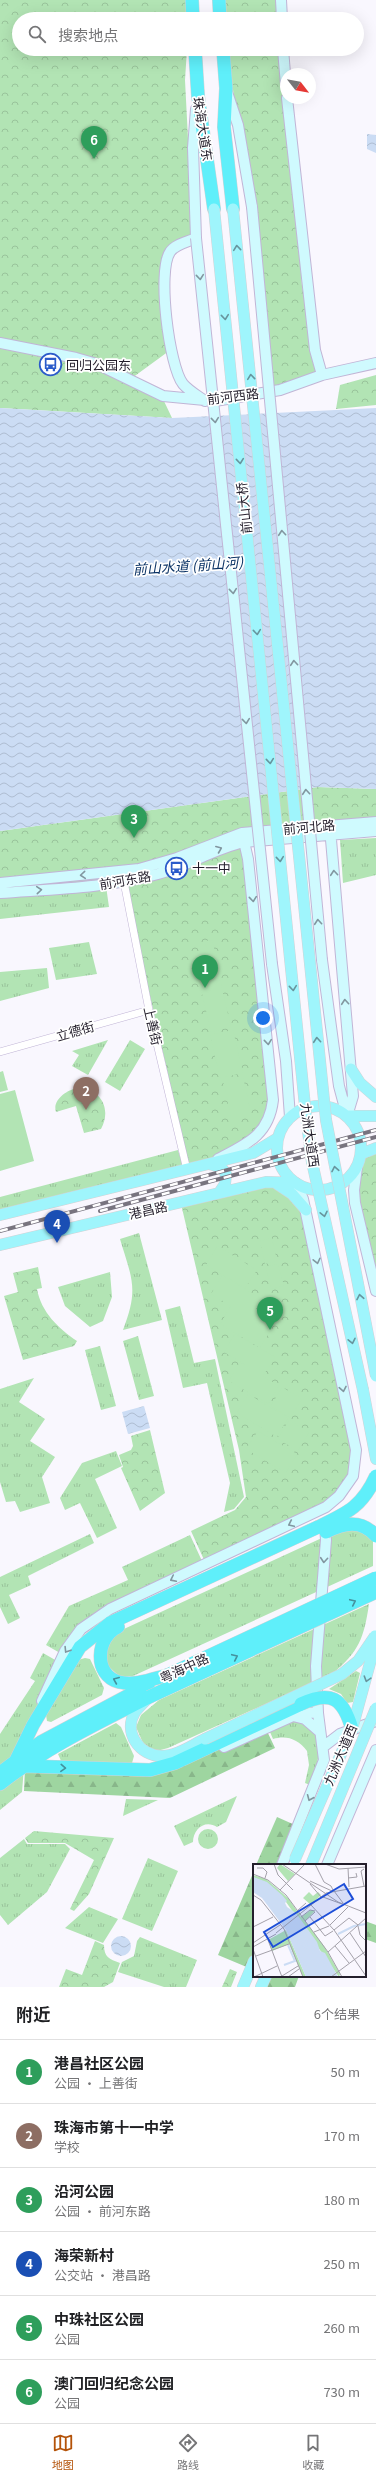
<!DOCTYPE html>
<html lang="zh">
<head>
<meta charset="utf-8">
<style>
	:root { --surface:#fff; --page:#f2f2f2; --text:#202124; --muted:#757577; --line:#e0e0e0; --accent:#b45309 }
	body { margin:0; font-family:Georgia,"Noto Sans SC",serif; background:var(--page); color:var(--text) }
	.compass { position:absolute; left:280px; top:68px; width:36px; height:36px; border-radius:50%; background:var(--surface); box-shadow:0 4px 16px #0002; rotate:121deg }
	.you { position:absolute; left:263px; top:1018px; width:14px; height:14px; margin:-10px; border:3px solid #fff; border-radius:50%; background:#1a73e8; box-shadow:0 0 0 6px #1a73e833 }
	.badge { display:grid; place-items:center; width:26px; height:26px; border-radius:50%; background:var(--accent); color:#fff; font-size:13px; font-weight:700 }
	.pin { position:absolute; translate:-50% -33px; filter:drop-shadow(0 1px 2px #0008) }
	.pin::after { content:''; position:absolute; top:21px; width:14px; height:12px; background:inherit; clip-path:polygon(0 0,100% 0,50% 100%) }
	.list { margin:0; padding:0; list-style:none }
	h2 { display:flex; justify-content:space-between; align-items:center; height:52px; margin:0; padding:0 16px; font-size:17px }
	h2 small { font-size:13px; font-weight:400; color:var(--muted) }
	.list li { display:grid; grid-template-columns:26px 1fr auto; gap:12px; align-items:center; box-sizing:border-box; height:64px; padding:0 16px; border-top:1px solid var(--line) }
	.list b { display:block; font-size:15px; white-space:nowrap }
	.list p { margin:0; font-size:13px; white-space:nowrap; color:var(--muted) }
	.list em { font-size:13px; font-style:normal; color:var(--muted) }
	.icon { flex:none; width:22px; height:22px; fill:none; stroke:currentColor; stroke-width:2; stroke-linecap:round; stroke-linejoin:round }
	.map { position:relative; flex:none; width:376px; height:1987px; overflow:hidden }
	.search { position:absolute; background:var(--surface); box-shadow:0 4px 16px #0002; left:12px; right:12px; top:12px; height:44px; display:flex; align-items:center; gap:10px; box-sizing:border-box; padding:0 14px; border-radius:22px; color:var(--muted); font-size:15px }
	.sheet { height:436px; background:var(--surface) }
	nav { display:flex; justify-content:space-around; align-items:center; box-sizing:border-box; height:56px; border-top:1px solid var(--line); background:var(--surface); font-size:11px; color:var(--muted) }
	nav a { display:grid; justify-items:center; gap:2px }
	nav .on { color:var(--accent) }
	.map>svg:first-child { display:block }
	.grass { fill:url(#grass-tufts) }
	.forest { fill:url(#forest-firs) }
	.park { fill:url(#park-crowns) }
	.pitch { fill:#b2e4b4 }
	.water { fill:url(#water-waves) }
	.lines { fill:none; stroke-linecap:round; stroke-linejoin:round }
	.street-casing { stroke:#c1b5d6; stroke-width:8 }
	.secondary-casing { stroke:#c1b5d6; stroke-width:12 }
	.primary-casing { stroke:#d3d2d5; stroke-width:12 }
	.highway-casing { stroke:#d3d2d5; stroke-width:14 }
	.street { stroke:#fff; stroke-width:7 }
	.secondary { stroke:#cffafe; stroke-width:10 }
	.primary { stroke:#9ff5fc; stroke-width:11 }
	.highway { stroke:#5feffa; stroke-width:13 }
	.rail-casing { stroke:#78747f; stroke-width:4 }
	.rail { stroke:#fff; stroke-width:2.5; stroke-dasharray:8; stroke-linecap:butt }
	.secondary-bridge-casing { stroke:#c1b5d6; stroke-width:12; stroke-linecap:butt }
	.primary-bridge-casing { stroke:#d3d2d5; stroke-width:12; stroke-linecap:butt }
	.highway-bridge-casing { stroke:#d3d2d5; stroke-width:14; stroke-linecap:butt }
	.secondary-bridge { stroke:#cffafe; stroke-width:10 }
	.primary-bridge { stroke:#9ff5fc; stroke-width:11 }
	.highway-bridge { stroke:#5feffa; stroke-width:13 }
	.oneway { stroke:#68959e }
	.oneway2 { stroke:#8297a0 }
	.oneway3 { stroke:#44919d }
	.labels { text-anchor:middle; stroke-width:3.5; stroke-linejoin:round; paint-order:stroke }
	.street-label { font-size:13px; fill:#241f2c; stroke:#fff }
	.poi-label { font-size:13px; fill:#241f2c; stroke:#fff; text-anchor:start }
	.water-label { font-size:14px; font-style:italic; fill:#0b3365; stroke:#fff }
	.inset-river { fill:none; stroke:#cbdcf4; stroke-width:2 }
	.inset-road { fill:none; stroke:#a4a1aa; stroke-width:1 }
	.view { fill:#1d4ed8; fill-opacity:0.15; stroke:#1d4ed8; stroke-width:2 }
	.inset-edge { fill:none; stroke:#241f2c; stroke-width:2 }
</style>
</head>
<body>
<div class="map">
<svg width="376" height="1987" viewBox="0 0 376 1987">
	<defs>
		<pattern id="grass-tufts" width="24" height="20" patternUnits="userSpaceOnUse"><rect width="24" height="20" fill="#b2e4b4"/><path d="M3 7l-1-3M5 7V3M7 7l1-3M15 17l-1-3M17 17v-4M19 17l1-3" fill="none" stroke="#99c39b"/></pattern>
		<pattern id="forest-firs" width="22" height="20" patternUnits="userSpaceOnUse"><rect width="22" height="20" fill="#9ed5a0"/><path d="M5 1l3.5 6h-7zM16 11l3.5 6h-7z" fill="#88b68a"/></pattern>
		<pattern id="park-crowns" width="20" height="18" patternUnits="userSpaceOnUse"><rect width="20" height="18" fill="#b2e4b4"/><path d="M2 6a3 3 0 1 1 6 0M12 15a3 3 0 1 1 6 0" fill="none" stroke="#99c39b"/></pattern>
		<pattern id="water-waves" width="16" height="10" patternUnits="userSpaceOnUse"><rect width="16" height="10" fill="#cbdcf4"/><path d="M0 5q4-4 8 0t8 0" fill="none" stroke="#aebcd1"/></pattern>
	</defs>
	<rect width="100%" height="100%" fill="#f9f7fe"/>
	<path class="grass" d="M376,838V875L343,883L340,840Z
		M106,886L109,907L0,919V896Z
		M89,942L97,974L56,980L49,948Z
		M47,968L49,988L0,1001V972Z
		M108,1040L88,1075L72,1066L79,1055L72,1051Z
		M130,1040L145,1049L120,1091L105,1082Z
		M178,1150L183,1167L0,1213V1197Z
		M139,1233L162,1320L123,1330C139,1289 132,1279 120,1239Z
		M110,1272L112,1297L103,1321L90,1327L65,1306L58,1287Z
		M180,1306L194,1363L215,1359L244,1497L234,1509L224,1512L230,1483L207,1383L183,1388L165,1310Z
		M138,1336L154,1396L139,1400L123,1341Z
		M100,1346L116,1406L101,1410L85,1350Z
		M34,1378L19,1402L45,1419L30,1441L55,1457L42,1477L50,1503L20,1512L15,1501L6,1502L0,1482V1389Z
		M116,1451L122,1466L95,1479L117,1528L97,1538L80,1503L65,1510L60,1498L82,1463Z
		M359,1528L373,1541V1566L133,1676H119L107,1665L105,1648L113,1634L337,1531Z
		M90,1534L94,1543L28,1576L31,1585L9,1595L20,1618L8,1624L0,1607V1577Z
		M190,1535L202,1561L109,1606L60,1653L46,1645L69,1606L128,1580L122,1567Z
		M369,1604C364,1638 359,1652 332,1674L168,1748L153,1752L143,1743L136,1727L141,1715L159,1700Z
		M43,1653L57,1661L14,1760L0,1770V1734L35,1681L30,1678Z
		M85,1658L90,1659L104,1688L102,1695L51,1722L47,1721L46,1715L78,1660Z
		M356,1671L360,1673L353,1702L347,1703L341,1694L329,1689Z
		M294,1721C328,1730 320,1760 310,1785L305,1783L309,1765L307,1751C298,1739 287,1735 273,1739L270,1732Z
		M116,1723L121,1727L134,1756L132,1763H62L58,1754Z
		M24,1767L22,1792L0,1810V1785Z
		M237,1796L226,1822L217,1827C205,1819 193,1829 193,1842L184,1846L174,1826Z
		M126,1799L158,1800L123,1816Z
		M198 1839a10 10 0 1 1 20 0a10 10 0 1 1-20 0Z
		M24,1839L27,1844H65L70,1849L47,1892L8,1925L0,1915V1858Z
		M148,1858L178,1871L152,1931L122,1919Z
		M89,1907L118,1919L103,1943L65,1928Z
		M140,1937L197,1960L186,1987H164L118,1972L122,1962L134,1956L137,1941Z"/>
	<path class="forest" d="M266,1729L275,1748L170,1798L24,1791L25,1768L150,1770Z
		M277,1817L295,1825L279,1865H256Z
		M254,1871V1955L249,1968L218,1955Z
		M365,1921L376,1925V1943L365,1939Z
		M270,1976H299L295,1987H266Z"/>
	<path class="park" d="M0,0H189L190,19H19V49H187L185,80L193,237L168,251L169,351L132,378L0,341Z
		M221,0H278L280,19H221Z
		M226,49H282L302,286L321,376L271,387L253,207Z
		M0,345L96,366L163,399L172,418L0,408Z
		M376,375V405L336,409L340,385Z
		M318,787L376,789V821L243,842L272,1094L259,1131L207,1162L189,1167L124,882L0,893V831Z
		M77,1088C101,1088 112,1109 101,1129L84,1133L76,1106L56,1112C52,1100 67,1090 77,1088Z
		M376,1148V1297C366,1251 346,1200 361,1154Z
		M266,1183L299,1203L355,1464L338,1496L205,1562L191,1531L235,1510L246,1497L239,1450L181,1204Z
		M38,1267L42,1288L37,1289C41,1312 59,1329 77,1341L74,1346L23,1360L4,1296L18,1292L13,1273Z
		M150,1430L165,1493L140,1511L121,1468L123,1467L119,1455L131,1450L133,1446L131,1436Z
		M34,1831L114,1838L89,1894L74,1911L70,1909L94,1860L65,1843H28L25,1838Z
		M95,1941L104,1945C104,1957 109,1959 120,1963L113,1982L104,1987H59L66,1969L82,1975Z
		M230,1969L237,1972L231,1987H222Z"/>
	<path class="pitch" d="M212,940L216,956L208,957L205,941Z
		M216,957L220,974L212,975L209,959Z
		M220,980L231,1027L211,1032L200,985Z
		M233,1030L243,1073L220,1078L210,1035Z
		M3,1071L8,1090L0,1092V1072Z
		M243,1077L251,1113L231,1117L223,1081Z
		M15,1090L34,1161L0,1171V1094Z
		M272,1238L277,1261L265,1264L260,1241Z
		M217,1246L257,1270L245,1288L206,1265Z
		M278,1264L284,1286L271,1289L266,1267Z
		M222,1275L262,1299L251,1317L271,1329L260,1348L220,1324L231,1306L211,1294Z
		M235,1334L275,1357L263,1376L279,1386L268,1404L229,1381L240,1362L263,1376L224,1352Z
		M282,1387L302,1399L290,1418L271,1406Z
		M248,1394L288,1418L277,1437L237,1413Z
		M289,1420L309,1432L298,1451L278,1439Z
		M258,1431L297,1454L286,1473L246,1449Z"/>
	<path class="water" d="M367,134L376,135V153L367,149Z
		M0,408L172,418L376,408V789L318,787L0,831Z
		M144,1406L150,1428L128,1434L122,1412Z
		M111 1946a10 10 0 1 1 20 0a10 10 0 1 1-20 0Z"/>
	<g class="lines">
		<defs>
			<path id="street" d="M124,882L149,1010L187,1170
				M0,1052L149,1010"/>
			<path id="secondary" d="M281,0L282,19
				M283,49L286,85
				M227,92L238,125L252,207
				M287,98L315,350L322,375
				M196,109L193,148L196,238C188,242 175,244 170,252C157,271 169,366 183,384C189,391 198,396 205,401
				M0,343L76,358L97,364L163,396L215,401L280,390L322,375L376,363
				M330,828L353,1096L347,1116
				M0,883L139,869L177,858L242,833L376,822
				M0,893C53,889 107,888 158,874C187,866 214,849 244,842L376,831
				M322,960L339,1086L347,1116
				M272,964L286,1061L290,1117
				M218,1159C247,1144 269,1135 273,1100L248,859L243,837
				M357,1167L354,1190L355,1203L376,1291
				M42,1701L65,1651L81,1629L110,1609L326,1507L339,1496L353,1476L356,1450L303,1199L296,1183
				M293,1716L305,1719L320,1732
				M224,1747L302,1712L318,1713
				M323,1747L340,1734L376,1721
				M282,1865L324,1760L318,1713L316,1666L326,1540L325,1525
				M327,1865L376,1750"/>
			<path id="primary" d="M351,1069L360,1083L376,1097
				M277 1148a42 42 0 1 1 84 0a42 42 0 1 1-84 0Z
				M347,1116H376
				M361,1154L376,1148
				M209,1164L221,1167L226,1174L225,1184L219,1193
				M277,1184L292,1194L306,1210
				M0,1215L253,1153L278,1138
				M0,1245L266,1182L296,1183
				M363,1390L376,1459
				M146,1700C142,1704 138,1708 135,1712C123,1732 139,1756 162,1756C177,1756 192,1745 205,1739
				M243,1987L254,1961
				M261,1987L266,1976"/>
			<path id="highway" d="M192,0L193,19
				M219,0L220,19
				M195,49L198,96L214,209
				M223,49L226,88L224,127L233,209
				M118,1627C96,1637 93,1675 119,1682C136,1686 152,1679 168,1675
				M15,1762L33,1725L80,1647L110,1623L318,1527
				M24,1766L150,1770L175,1763L301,1704
				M0,1773L41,1742L148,1685
				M0,1784C45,1748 98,1723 149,1697"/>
		</defs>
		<use href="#street" class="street-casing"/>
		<use href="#secondary" class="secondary-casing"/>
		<use href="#primary" class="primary-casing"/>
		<use href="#highway" class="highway-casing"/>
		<use href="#street" class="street"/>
		<use href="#secondary" class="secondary"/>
		<use href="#primary" class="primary"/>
		<use href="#highway" class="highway"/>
		<defs>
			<path id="rail" d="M100,1211L376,1137
				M0,1231L376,1130"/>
		</defs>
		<use href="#rail" class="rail-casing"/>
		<use href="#rail" class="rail"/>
		<defs>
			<path id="secondary-bridge" d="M252,207L322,960
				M196,238L272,964"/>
			<path id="primary-bridge" d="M214,209L306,1116L312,1162L363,1390
				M233,209L326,1120L376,1376
				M205,1739L342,1674L358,1661L375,1636
				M295,1859L352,1729L376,1641
				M311,1865L376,1708"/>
			<path id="highway-bridge" d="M318,1527C347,1513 362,1507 376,1476
				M326,1532C344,1523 361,1519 376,1536
				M168,1675L376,1578
				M149,1697L376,1592
				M301,1704C331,1690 343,1698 352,1729"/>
		</defs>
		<use href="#secondary-bridge" class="secondary-bridge-casing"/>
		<use href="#primary-bridge" class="primary-bridge-casing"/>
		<use href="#highway-bridge" class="highway-bridge-casing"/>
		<use href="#secondary-bridge" class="secondary-bridge"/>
		<use href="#primary-bridge" class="primary-bridge"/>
		<use href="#highway-bridge" class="highway-bridge"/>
	</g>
	<defs><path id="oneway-chevron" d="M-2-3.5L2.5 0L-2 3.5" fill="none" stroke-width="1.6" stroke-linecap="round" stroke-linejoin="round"/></defs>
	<g class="oneway">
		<use href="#oneway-chevron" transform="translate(237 248) rotate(-96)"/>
		<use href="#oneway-chevron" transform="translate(225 317) rotate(84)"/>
		<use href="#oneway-chevron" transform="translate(251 377) rotate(-96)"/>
		<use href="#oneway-chevron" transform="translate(240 461) rotate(84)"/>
		<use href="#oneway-chevron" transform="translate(257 632) rotate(84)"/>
		<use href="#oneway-chevron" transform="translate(270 761) rotate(84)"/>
		<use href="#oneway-chevron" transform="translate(280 859) rotate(84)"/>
		<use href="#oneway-chevron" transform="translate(293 988) rotate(84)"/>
		<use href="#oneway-chevron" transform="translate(317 1040) rotate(-95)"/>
		<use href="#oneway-chevron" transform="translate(335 1169) rotate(-101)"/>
		<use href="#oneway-chevron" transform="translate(324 1214) rotate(78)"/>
		<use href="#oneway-chevron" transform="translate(360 1297) rotate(-101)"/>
		<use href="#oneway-chevron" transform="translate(352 1341) rotate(78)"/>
		<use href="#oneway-chevron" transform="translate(367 1679) rotate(107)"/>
	</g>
	<g class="oneway2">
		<use href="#oneway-chevron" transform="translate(200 277) rotate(84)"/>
		<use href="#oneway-chevron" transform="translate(215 420) rotate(84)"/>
		<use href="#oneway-chevron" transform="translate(282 533) rotate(-95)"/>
		<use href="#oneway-chevron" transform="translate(233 591) rotate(84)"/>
		<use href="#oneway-chevron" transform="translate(294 663) rotate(-95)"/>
		<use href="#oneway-chevron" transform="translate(246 721) rotate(84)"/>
		<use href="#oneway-chevron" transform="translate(306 792) rotate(-95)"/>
		<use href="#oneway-chevron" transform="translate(219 849) rotate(-22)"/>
		<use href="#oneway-chevron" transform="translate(334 873) rotate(-95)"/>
		<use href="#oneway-chevron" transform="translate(83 875) rotate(175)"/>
		<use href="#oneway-chevron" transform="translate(39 890) rotate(-5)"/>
		<use href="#oneway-chevron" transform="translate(253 899) rotate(84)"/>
		<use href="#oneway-chevron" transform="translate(318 922) rotate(-95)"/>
		<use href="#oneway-chevron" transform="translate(345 1002) rotate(-95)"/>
		<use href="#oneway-chevron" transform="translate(268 1042) rotate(84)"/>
		<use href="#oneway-chevron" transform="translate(317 1261) rotate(77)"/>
		<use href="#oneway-chevron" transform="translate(343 1389) rotate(79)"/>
		<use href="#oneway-chevron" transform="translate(291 1524) rotate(155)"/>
		<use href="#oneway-chevron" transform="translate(324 1560) rotate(95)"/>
		<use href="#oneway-chevron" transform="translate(173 1579) rotate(154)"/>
		<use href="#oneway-chevron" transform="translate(67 1650) rotate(122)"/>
		<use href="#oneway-chevron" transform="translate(310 1798) rotate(113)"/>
	</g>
	<g class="oneway3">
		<use href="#oneway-chevron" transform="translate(353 1602) rotate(-25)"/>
		<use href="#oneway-chevron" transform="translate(235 1657) rotate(-25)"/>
		<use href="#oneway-chevron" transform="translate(116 1680) rotate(-157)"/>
		<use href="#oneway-chevron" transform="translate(63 1768) rotate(3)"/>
	</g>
	<defs>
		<symbol id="bus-ring" viewBox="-11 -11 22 22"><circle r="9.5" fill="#fff" stroke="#2b5bca" stroke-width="1.5"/><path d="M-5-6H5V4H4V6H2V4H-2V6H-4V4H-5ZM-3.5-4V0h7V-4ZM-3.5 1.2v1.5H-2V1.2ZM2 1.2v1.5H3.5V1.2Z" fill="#2b5bca"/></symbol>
	</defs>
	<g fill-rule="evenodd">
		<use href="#bus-ring" x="38" y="352" width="25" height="25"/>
		<use href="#bus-ring" x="164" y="856" width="25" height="25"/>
	</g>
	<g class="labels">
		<g class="street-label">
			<text transform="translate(203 129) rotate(81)" y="5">珠海大道东</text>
			<text transform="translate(233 396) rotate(-7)" y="5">前河西路</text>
			<text transform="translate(244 508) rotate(-96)" y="5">前山大桥</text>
			<text transform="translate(309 827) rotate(-5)" y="5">前河北路</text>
			<text transform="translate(125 880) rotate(-10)" y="5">前河东路</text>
			<text transform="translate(153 1026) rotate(77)" y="5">上善街</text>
			<text transform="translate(75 1031) rotate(-16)" y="5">立德街</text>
			<text transform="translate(310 1135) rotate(82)" y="5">九洲大道西</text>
			<text transform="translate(148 1210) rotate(-13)" y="5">港昌路</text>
			<text transform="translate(184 1668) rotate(-25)" y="5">粤海中路</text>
			<text transform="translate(340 1755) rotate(-67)" y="5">九洲大道西</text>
		</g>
		<g class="poi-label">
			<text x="66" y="370">回归公园东</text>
			<text x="192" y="873">十一中</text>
		</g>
		<g class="water-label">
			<text transform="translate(188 566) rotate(-4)" y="5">前山水道 (前山河)</text>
		</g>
	</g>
	<g transform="translate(253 1864)">
		<rect width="113" height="113" fill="#f9f7fe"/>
		<path d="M27,0L42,10L35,17L24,4Z" fill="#b2e4b4"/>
		<path d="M0,11L13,15L36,35L48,53L58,46L62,47L52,57L71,82L87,110L86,113L33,38L16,21L0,13ZM56,28L60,32L65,28L68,31L58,41L50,34ZM33,66L36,73L53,113H50L36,80L19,87L15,76Z" fill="#b2e4b4"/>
		<path d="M0,13L14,18L29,31L34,37L32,39L34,43L43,49L64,78L67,87L72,89L85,113H53L33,66L9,34L0,28Z" fill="#cbdcf4"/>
		<path class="inset-river" d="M85,70L101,62L113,60M31,101L42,97L35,81"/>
		<path class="inset-road" d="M21,0L25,11L40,26M29,0L85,38L113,49M62,0L71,18L78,22L80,26M72,0L86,5L113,3M4,4H10L14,8L12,14M95,4L96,23M0,10L15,16L33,31L75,88L89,113M95,14L104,13L103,9M57,17L79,27M57,20L68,33M111,22L108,7L111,5M27,26L52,0M81,27L90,39M0,31L8,36L31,65L50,113M70,33L89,40M58,41L81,66L113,112M44,47L53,39M48,53L57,46L62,47M57,53L72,72L80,67M52,57L62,48M77,61L95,43M105,62L107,71L113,77M0,63L20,53M81,66L96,54L105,61M61,68L76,62M23,69L73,29L113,22M97,69L113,93M15,76L29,113M0,79L27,61M82,82L96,99M0,83L23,70M0,85L10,113M75,88L113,54M3,92L36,80M29,112L45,102M1,113L24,102M35,113L46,105M78,113L113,87"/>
		<path class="view" d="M91,20L100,35L20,83L11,68Z"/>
		<rect width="113" height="113" class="inset-edge"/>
	</g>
</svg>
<svg class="compass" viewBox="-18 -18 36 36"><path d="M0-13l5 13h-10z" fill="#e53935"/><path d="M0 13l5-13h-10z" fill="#757577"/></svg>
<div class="you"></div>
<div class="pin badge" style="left:205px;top:988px;background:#2e9e5b">1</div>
<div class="pin badge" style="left:86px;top:1110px;background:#8d6e63">2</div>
<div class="pin badge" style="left:134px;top:838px;background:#2e9e5b">3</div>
<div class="pin badge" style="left:57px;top:1243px;background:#1a4fb4">4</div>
<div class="pin badge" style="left:270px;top:1330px;background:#2e9e5b">5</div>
<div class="pin badge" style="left:94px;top:159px;background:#2e9e5b">6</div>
<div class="search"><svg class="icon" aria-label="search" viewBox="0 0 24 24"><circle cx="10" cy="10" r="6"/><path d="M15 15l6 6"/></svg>搜索地点</div>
</div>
<section class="sheet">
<h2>附近<small>6个结果</small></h2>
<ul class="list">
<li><span class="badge" style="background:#2e9e5b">1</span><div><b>港昌社区公园</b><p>公园 · 上善街</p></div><em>50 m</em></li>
<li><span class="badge" style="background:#8d6e63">2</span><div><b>珠海市第十一中学</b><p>学校</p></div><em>170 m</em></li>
<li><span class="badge" style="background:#2e9e5b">3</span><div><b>沿河公园</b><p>公园 · 前河东路</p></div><em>180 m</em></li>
<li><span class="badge" style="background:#1a4fb4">4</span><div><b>海荣新村</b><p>公交站 · 港昌路</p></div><em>250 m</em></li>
<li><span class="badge" style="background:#2e9e5b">5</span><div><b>中珠社区公园</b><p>公园</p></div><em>260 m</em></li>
<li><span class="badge" style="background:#2e9e5b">6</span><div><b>澳门回归纪念公园</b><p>公园</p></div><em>730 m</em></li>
</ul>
</section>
<nav>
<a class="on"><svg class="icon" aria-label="map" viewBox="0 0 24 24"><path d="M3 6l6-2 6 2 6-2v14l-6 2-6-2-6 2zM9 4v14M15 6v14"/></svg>地图</a>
<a><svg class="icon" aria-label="directions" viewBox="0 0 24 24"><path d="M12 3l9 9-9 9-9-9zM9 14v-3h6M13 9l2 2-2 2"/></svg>路线</a>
<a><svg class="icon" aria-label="saved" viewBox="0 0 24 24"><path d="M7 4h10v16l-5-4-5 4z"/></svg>收藏</a>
</nav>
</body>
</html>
